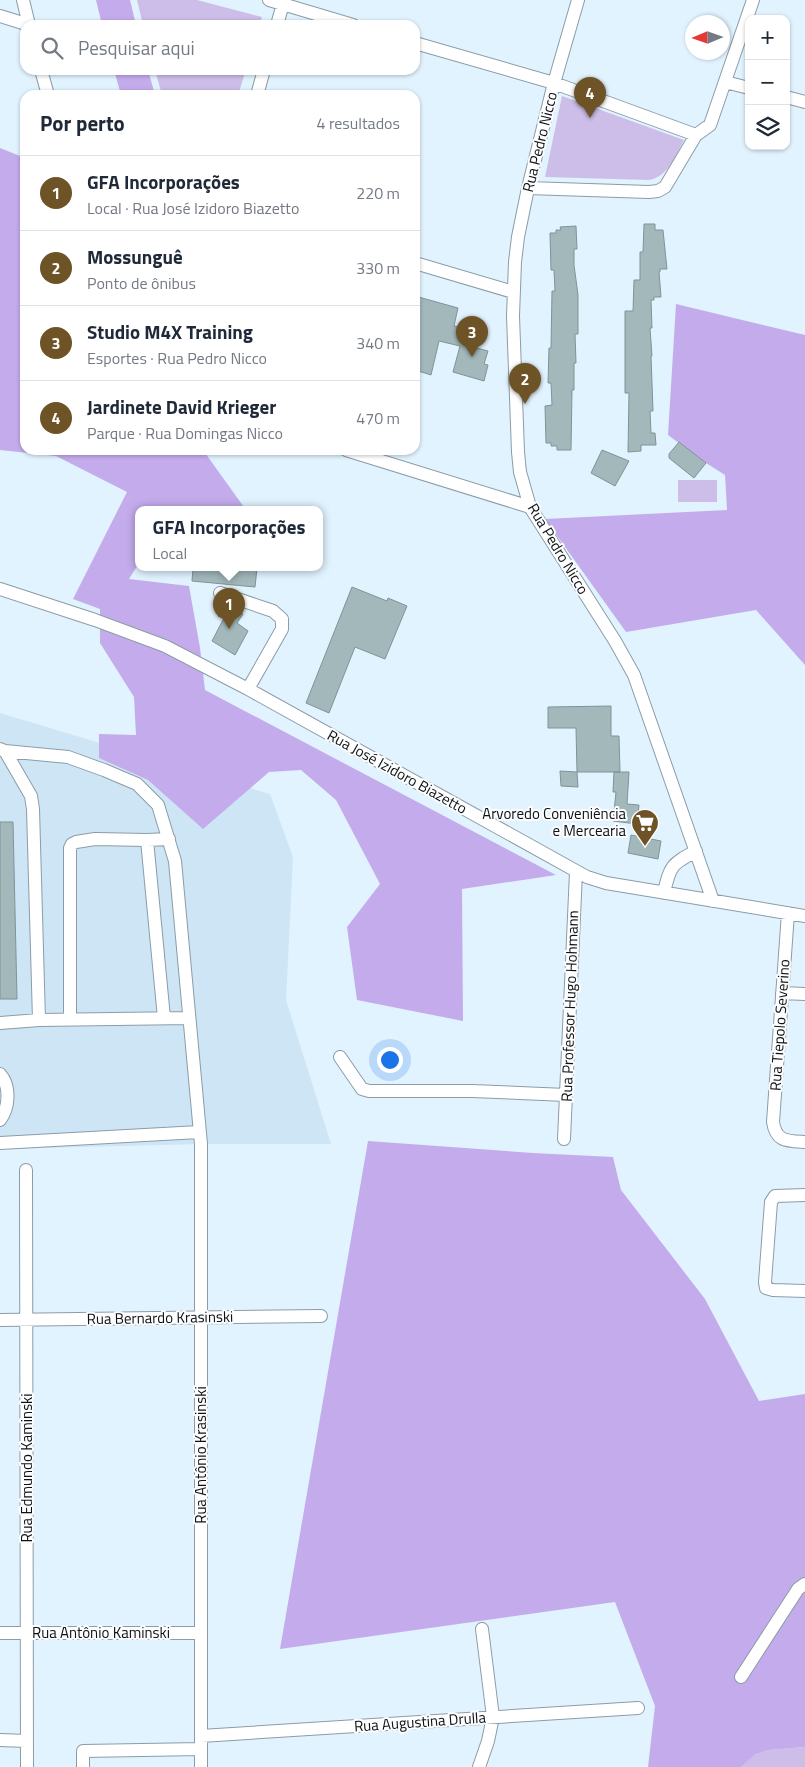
<!DOCTYPE html>
<html lang="pt">
<head>
<meta charset="utf-8">
<style>
	:root { --surface:#fff; --page:#f6f6f7; --text:#1f2937; --muted:#747a83; --line:#e0e1e3; --accent:#6d5325 }
	body { margin:0; font-family:"Titillium Web",sans-serif; background:var(--page); color:var(--text) }
	.controls { position:absolute; right:15px; top:15px; display:grid; overflow:hidden; border-radius:10px; box-shadow:0 1px 4px #0004 }
	.controls button { width:45px; height:45px; display:grid; place-items:center; padding:0; border:0; border-bottom:1px solid var(--line); background:var(--surface); color:var(--text); font:25px sans-serif }
	.compass { position:absolute; left:685px; top:15px; width:45px; height:45px; border-radius:50%; background:var(--surface); box-shadow:0 1px 4px #0004; rotate:268deg }
	.you { position:absolute; left:389px; top:1059px; width:18px; height:18px; margin:-12px; border:4px solid #fff; border-radius:50%; background:#1a73e8; box-shadow:0 0 0 8px #1a73e833 }
	.badge { display:grid; place-items:center; width:32px; height:32px; border-radius:50%; background:var(--accent); color:#fff; font-size:16px; font-weight:700 }
	.pin { position:absolute; translate:-50% -41px; filter:drop-shadow(0 1px 2px #0008) }
	.pin::after { content:''; position:absolute; top:26px; width:18px; height:15px; background:inherit; clip-path:polygon(0 0,100% 0,50% 100%) }
	.popup { position:absolute; left:135px; top:506px; width:188px; height:65px; box-sizing:border-box; display:grid; place-content:center; border-radius:10px; background:var(--surface); filter:drop-shadow(0 1px 4px #0005); font-size:16px; white-space:nowrap; color:var(--muted) }
	.popup b { font-size:19px; color:var(--text) }
	.popup::after { content:''; position:absolute; left:50%; top:100%; margin-left:-10px; border:10px solid transparent; border-top-color:var(--surface) }
	.list { margin:0; padding:0; list-style:none }
	h2 { display:flex; justify-content:space-between; align-items:center; height:65px; margin:0; padding:0 20px; font-size:21px }
	h2 small { font-size:16px; font-weight:400; color:var(--muted) }
	.list li { display:grid; grid-template-columns:32px 1fr auto; gap:15px; align-items:center; box-sizing:border-box; height:75px; padding:0 20px; border-top:1px solid var(--line) }
	.list b { display:block; font-size:19px; white-space:nowrap }
	.list p { margin:0; font-size:16px; white-space:nowrap; color:var(--muted) }
	.list em { font-size:16px; font-style:normal; color:var(--muted) }
	.icon { flex:none; width:28px; height:28px; fill:none; stroke:currentColor; stroke-width:2; stroke-linecap:round; stroke-linejoin:round }
	.map { position:relative; flex:none; width:805px; height:1767px; overflow:hidden }
	.search { position:absolute; background:var(--surface); box-shadow:0 1px 4px #0004; left:20px; top:20px; width:400px; height:55px; display:flex; align-items:center; gap:12px; box-sizing:border-box; padding:0 18px; border-radius:15px; color:var(--muted); font-size:19px }
	.panel { position:absolute; background:var(--surface); box-shadow:0 1px 4px #0004; left:20px; top:90px; width:400px; height:365px; border-radius:15px }
	.map>svg:first-child { display:block }
	.built { fill:#cde5f5 }
	.green { fill:#cdbde9 }
	.forest { fill:#c4acec }
	.building { fill:#a2b8bb; stroke:#7f9497 }
	.lines { fill:none; stroke-linecap:round; stroke-linejoin:round }
	.minor-casing { stroke:#8c9ca7; stroke-width:14 }
	.minor { stroke:#fff; stroke-width:12 }
	.labels { text-anchor:middle; stroke-width:4; stroke-linejoin:round; paint-order:stroke }
	.street-label { font-size:15px; fill:#0b1115; stroke:#fdfdfd }
	.poi-label { font-size:15px; fill:#0b1115; stroke:#fdfdfd; text-anchor:end }
</style>
</head>
<body>
<div class="map">
<svg width="805" height="1767" viewBox="0 0 805 1767">
	<rect width="100%" height="100%" fill="#e1f3ff"/>
	<path class="built" d="M0,713L270,794L293,857L286,1000L331,1144H201L0,1149Z"/>
	<path class="green" d="M137,0H197L262,17L259,25H143Z
		M155,70H246L238,95H162Z
		M562,96L684,140C675,156 668,177 649,180L545,177Z
		M678,480H717V502H678Z
		M805,1747V1767H741L756,1754L769,1750Z"/>
	<path class="forest" d="M96,0H130L136,25H102Z
		M114,70H148L155,95H121Z
		M0,148L25,158V450H203L246,510H139V563L129,579L189,586L200,648L205,690L556,875L462,889L463,1021L357,1000L347,927L380,884L336,800L301,770L269,772L203,829L148,780L99,758V734L136,735L134,697L100,643V609L73,599L127,492L56,456L0,450Z
		M676,304L805,335V665L756,610L626,632L545,519L727,510L725,475L706,463L668,435Z
		M368,1141L533,1153L613,1157L621,1190L705,1299L759,1401L805,1394V1747L769,1750L756,1754L741,1767H648L655,1706L615,1602L280,1649Z"/>
	<path class="building" d="M644,224H655V230H663L667,269H660V272H659L661,297H654V300H651L652,328H650L652,356H651L653,411H650L651,433H655L656,445H641V451L628,452L629,393H625V311H633L634,280H640V252H643Z
		M576,226L577,249H574V265L578,295V334H575L576,363H574V390H572L571,450H557V446H551V443H546L545,406L552,405L551,383H548L549,348H551L552,291H555L554,270H551L550,233H556V230H561L560,227Z
		M415,296L458,308L454,326L469,329L466,345L488,351L484,364L488,365L484,381L453,372L460,346L439,341L431,375L415,370Z
		M679,442L706,463L694,478L669,458V454Z
		M602,450L629,461L615,486L591,473Z
		M193,568H257L255,587L192,581Z
		M352,587L387,601L388,598L407,606L385,659L355,647L329,713L306,703Z
		M224,605L243,614L237,623L248,631L235,655L212,641L224,618L218,616Z
		M611,706V736H619L620,772H577L576,728H548V707Z
		M560,771L577,772L578,787L561,786Z
		M614,772H629L627,804L639,805L637,824L613,821L616,792H613Z
		M0,822H13L17,999H0Z
		M631,835L661,841L658,859L628,853Z"/>
	<g class="lines">
		<defs>
			<path id="minor" d="M23,0L29,25
				M269,0L353,25
				M578,0L554,83L528,188L518,237L515,262L513,316L518,452L520,472L530,507L615,641L634,675L713,901
				M0,16L29,25
				M277,25L284,0
				M415,43L554,83L696,135
				M41,70L48,95
				M725,82L749,88
				M257,95L264,70
				M786,97L805,102
				M528,188L649,192L658,191L665,187L696,135L710,125L753,0
				M415,263L513,292
				M346,450L530,507
				M0,589L95,620L165,646L248,689L587,877L606,883L805,916
				M220,593L273,611L282,619V629L248,689
				M0,749L5,751L68,757L104,770L137,784L158,805L175,861L201,1144V1767
				M147,840L164,1018
				M664,893C670,865 672,864 696,851
				M788,913L773,1122C776,1142 787,1141 805,1142
				M782,993L805,994
				M70,1018V848L72,844L76,842L95,839L147,840L169,839
				M39,1020L189,1018
				M0,1023L39,1020L33,809L31,796L5,751
				M340,1057L362,1089L369,1091H472L566,1095
				M0,1074C11,1086 9,1108 0,1120
				M564,1139L576,872
				M0,1143L199,1132
				M26,1170L27,1767
				M805,1195L775,1196L771,1202L765,1282L766,1288L773,1290L805,1291
				M0,1320L321,1316
				M0,1633H201
				M741,1677L798,1589L805,1584
				M201,1736L638,1708
				M0,1740L27,1741
				M83,1767V1751L201,1749
				M479,1767L488,1741L493,1717L482,1629"/>
		</defs>
		<use href="#minor" class="minor-casing"/>
		<use href="#minor" class="minor"/>
	</g>
	<defs>
		<symbol id="supermarket-pin" viewBox="-11 -11 22 30"><path d="M0 17L-7.5 6A9.5 9.5 0 1 1 7.5 6Z" fill="#6d5325" stroke="#fdfdfd"/><path d="M-6-5.5h2.5l.6 2H6L4.5 2H-2.5L-4.4-4H-6ZM-1.5 3.2a1.3 1.3 0 1 0 .1 0ZM3 3.2a1.3 1.3 0 1 0 .1 0Z" fill="#fff"/></symbol>
	</defs>
	<g fill-rule="evenodd">
		<use href="#supermarket-pin" x="629" y="807" width="32" height="43"/>
	</g>
	<g class="labels">
		<g class="street-label">
			<text transform="translate(540 142) rotate(-76)" y="5">Rua Pedro Nicco</text>
			<text transform="translate(558 549) rotate(59)" y="5">Rua Pedro Nicco</text>
			<text transform="translate(397 772) rotate(29)" y="5">Rua José Izidoro Biazetto</text>
			<text transform="translate(570 1006) rotate(-88)" y="5">Rua Professor Hugo Hohmann</text>
			<text transform="translate(780 1025) rotate(-86)" y="5">Rua Tiepolo Severino</text>
			<text transform="translate(160 1318) rotate(-1)" y="5">Rua Bernardo Krasinski</text>
			<text transform="translate(201 1455) rotate(-90)" y="5">Rua Antônio Krasinski</text>
			<text transform="translate(27 1468) rotate(-90)" y="5">Rua Edmundo Kaminski</text>
			<text x="101" y="1638">Rua Antônio Kaminski</text>
			<text transform="translate(420 1722) rotate(-4)" y="5">Rua Augustina Drulla</text>
		</g>
		<g class="poi-label">
			<text x="626" y="819">Arvoredo Conveniência<tspan x="626" dy="17">e Mercearia</tspan></text>
		</g>
	</g>
</svg>
<div class="controls">
<button>+</button>
<button>−</button>
<button><svg class="icon" aria-label="layers" viewBox="0 0 24 24"><path d="M12 4l9 5-9 5-9-5zM3 14l9 5 9-5"/></svg></button>
</div>
<svg class="compass" viewBox="-18 -18 36 36"><path d="M0-13l5 13h-10z" fill="#e53935"/><path d="M0 13l5-13h-10z" fill="#747a83"/></svg>
<div class="you"></div>
<div class="pin badge" style="left:229px;top:629px">1</div>
<div class="popup"><b>GFA Incorporações</b>Local</div>
<div class="pin badge" style="left:525px;top:404px">2</div>
<div class="pin badge" style="left:472px;top:357px">3</div>
<div class="pin badge" style="left:590px;top:118px">4</div>
<div class="search"><svg class="icon" aria-label="search" viewBox="0 0 24 24"><circle cx="10" cy="10" r="6"/><path d="M15 15l6 6"/></svg>Pesquisar aqui</div>
<section class="panel">
<h2>Por perto<small>4 resultados</small></h2>
<ul class="list">
<li><span class="badge">1</span><div><b>GFA Incorporações</b><p>Local · Rua José Izidoro Biazetto</p></div><em>220 m</em></li>
<li><span class="badge">2</span><div><b>Mossunguê</b><p>Ponto de ônibus</p></div><em>330 m</em></li>
<li><span class="badge">3</span><div><b>Studio M4X Training</b><p>Esportes · Rua Pedro Nicco</p></div><em>340 m</em></li>
<li><span class="badge">4</span><div><b>Jardinete David Krieger</b><p>Parque · Rua Domingas Nicco</p></div><em>470 m</em></li>
</ul>
</section>
</div>
</body>
</html>
